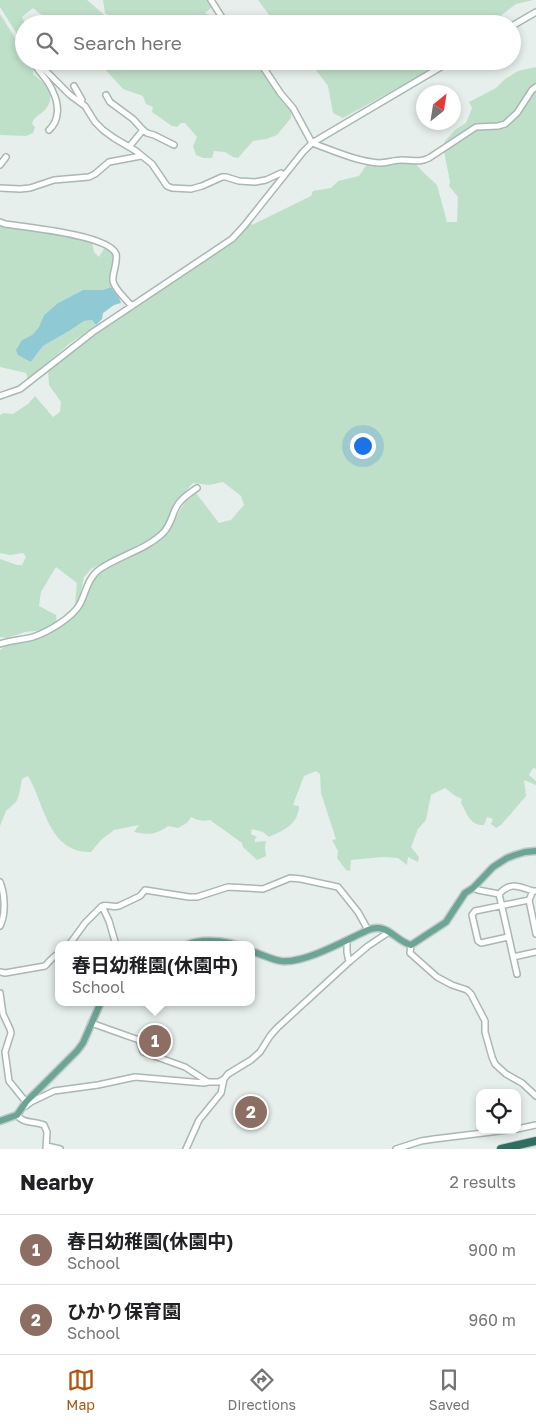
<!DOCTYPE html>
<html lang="en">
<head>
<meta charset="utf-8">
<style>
	:root { --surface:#fff; --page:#f2f2f2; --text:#202124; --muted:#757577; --line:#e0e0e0; --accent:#b45309 }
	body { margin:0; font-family:"Golos Text","Noto Sans JP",sans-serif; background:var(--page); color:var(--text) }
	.controls { position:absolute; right:15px; bottom:15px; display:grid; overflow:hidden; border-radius:10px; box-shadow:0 2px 8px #0003 }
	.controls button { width:45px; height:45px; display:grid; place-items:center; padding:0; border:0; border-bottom:1px solid var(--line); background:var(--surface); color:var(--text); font:25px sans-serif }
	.compass { position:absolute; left:416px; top:85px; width:45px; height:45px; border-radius:50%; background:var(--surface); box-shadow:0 2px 8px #0003; rotate:30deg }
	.you { position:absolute; left:362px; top:445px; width:18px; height:18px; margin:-12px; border:4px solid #fff; border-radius:50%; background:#1a73e8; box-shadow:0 0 0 8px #1a73e833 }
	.badge { display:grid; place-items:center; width:32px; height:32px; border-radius:50%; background:var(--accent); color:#fff; font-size:16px; font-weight:700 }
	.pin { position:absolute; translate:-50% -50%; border:2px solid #fff; box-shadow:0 1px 5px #0006 }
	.popup { position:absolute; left:55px; top:941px; width:200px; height:65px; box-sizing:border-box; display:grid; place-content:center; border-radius:10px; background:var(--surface); filter:drop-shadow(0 1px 4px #0005); font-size:16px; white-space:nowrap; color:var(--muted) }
	.popup b { font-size:19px; color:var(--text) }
	.popup::after { content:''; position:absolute; left:50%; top:100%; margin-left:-10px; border:10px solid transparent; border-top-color:var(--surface) }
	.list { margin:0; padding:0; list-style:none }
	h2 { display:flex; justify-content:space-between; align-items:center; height:65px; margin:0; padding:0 20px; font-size:21px }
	h2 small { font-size:16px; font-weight:400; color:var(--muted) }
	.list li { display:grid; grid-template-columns:32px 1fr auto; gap:15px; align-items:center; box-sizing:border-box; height:70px; padding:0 20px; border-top:1px solid var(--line) }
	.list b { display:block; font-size:19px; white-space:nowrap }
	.list p { margin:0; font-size:16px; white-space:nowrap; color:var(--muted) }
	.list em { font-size:16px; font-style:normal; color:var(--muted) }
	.icon { flex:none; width:28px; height:28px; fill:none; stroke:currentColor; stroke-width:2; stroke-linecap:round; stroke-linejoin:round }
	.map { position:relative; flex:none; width:536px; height:1149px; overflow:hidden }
	.search { position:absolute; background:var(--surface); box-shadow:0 2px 8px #0003; left:15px; right:15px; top:15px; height:55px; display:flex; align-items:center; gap:12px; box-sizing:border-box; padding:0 18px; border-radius:28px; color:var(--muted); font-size:19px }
	.sheet { height:205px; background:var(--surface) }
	nav { display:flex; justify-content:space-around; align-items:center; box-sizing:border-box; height:70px; border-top:1px solid var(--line); background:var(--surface); font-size:14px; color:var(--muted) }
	nav a { display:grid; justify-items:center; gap:2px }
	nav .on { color:var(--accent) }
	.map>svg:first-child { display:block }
	.green { fill:#bfe0c8 }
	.water { fill:#8ec9d4 }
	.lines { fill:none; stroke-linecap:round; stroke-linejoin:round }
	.minor-casing { stroke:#a8b8b2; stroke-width:8 }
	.major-casing { stroke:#c2cac8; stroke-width:9 }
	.highway-casing { stroke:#c2cac8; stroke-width:10 }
	.minor { stroke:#fff; stroke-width:5 }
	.major { stroke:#6aa596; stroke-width:6 }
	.highway { stroke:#2f6f62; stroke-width:8 }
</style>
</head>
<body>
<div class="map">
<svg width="536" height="1149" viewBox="0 0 536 1149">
	<rect width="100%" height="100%" fill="#e6efeb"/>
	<path class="green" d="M0,0H87L115,24H56L53,20L44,17L33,8L22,17L25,24H24V45L0,7Z
		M103,0H210L213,6L205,13L212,16L215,23L218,24H122L105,13Z
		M258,0H533L516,4L499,17L495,24H276Z
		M0,14L24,52V61H30L33,65V74C45,84 58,94 45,110C39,116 35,115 32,124L35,127L33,133L26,136L0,135Z
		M91,61H257L279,95L291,110V118L277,135L266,139L253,141L238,158L233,157L225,152L214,151L212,158H203L196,155L193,146L197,137L185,123H181L177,127L172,126L152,112L153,107L146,104L143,96L123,89L104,68H98Z
		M309,61H438L428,71L343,118L333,113L328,86Z
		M536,67V769L533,768L529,775L536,781V785L524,780L526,796L501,825L496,828L491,824L493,819L487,817L484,825C470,826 467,813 461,803L462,799L454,795L445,788L431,795L426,820L418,829L411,847L419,857L418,862L408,857L407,865L398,858L382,857L351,860L350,871L346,870L337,858L338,851L332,840L336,839L321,793L320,774L316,771L304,776L293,805L299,806C298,825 284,830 269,837L263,832L252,829L251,834L257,837L255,839V842L266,841L265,847L266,856L257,860L243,847L242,843L210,820C203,822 197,820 191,817L187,823L178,828L168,826C156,835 148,835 134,832L139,825L114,830L101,840L91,852C48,853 45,804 28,776L22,779L19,795L16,802L6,811L0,826V650L10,643L48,633L75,614L81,606L93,578L100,571L165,535L185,502L196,493L219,523L231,520L244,505L241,496L223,482L209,485L193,483L174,504L164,528L154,537L91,569L84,577L78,605L75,604L77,583L56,567L41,592L39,606L56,615L57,624L44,630L25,632L7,638L0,637V559L17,565H22L26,557L23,553L10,555L0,553V415L3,413L13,414L28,404L35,396L53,417L60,412L61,402L49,385L48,370L94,334L230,242L240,234L250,222L252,225L311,196L313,191L331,188L338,181L359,176L367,164C383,165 399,163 415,163L423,172L437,185L447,222H457L458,197L449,186L450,182L443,146L445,141L456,129L466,123L472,108L469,102L496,88L505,79L518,71Z
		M0,224L82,238L92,242L94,252L99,257L105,247C107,248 111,250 112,252C115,258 108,277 111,287L103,290H83L58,303L44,315L39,327L32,335L22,340L31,362L43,346L69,331L84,321L92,320L96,325L69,344L28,379L26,373L0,367Z"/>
	<path class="water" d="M111,287L119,298L121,303L114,305L103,313L102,319L96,325L92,320L84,321L69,331L43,346L31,362L18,355L16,350L22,340L32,335L39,327L44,315L58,303L83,290H103Z"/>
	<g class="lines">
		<defs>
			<path id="minor" d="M211,0L226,24
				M512,26L536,12
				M259,61L281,94L293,108L312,143C334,151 356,161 379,163C387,163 394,160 402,160C413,160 419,163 429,158L476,127L498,126L505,124L517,113L532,90L536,87
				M39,64L70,95L85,106L95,122L103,130L114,138L136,151L152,164L167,186L172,188L191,189L202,186L222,177H226L239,181L255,182L266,180L281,173L284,175
				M39,64L37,68C42,75 50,83 53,92C59,104 60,120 49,130
				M74,86L82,100L81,101
				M106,95L110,102L133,119L143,130
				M129,147L143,130L147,133L154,135L174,145
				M0,165L6,157
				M0,188L20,189L30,188L54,180L89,177L95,174L109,162L141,156
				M0,222L5,224C25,227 109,235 116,254C118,263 112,273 113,281C114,288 127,301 132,306
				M0,396L20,389L93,332L232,239L244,226L303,152L312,143L451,61
				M0,644C11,640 22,640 33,637C48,632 72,618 80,604C86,592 88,577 100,569C119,556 147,549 163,533C171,525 172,514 177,506C181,498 190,493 197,488
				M0,882C5,894 6,915 0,926
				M473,888L478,890L499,894C511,881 519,887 533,891H536
				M533,891L529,900L536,934
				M499,894L517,974
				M102,906L109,921L116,945
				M508,937L481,943L478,941L472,915L475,911L529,900
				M347,940V952L349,962
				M69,945L85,923L102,906C108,904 113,908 119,906L140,896L145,890L189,897H197L228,887L263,889L290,878L301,879L338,887L358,912L368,930
				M411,945L410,953L437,977L452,985L467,990L471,994L485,1021V1032L492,1057L495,1064L506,1074L522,1083L536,1096
				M513,957L536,952
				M0,972L5,973L45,966C51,960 50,959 59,953
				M0,993L3,1014L10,1029L11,1033L5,1052L9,1081L26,1102
				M91,1023L139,1040L143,1052L185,1067L208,1082
				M26,1106L31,1102L54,1091L98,1085L135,1077L204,1083L208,1082H219L224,1079
				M17,1115C23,1124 34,1121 44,1125L47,1132L46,1149
				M517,1129L536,1125
				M47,1146L60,1149
				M186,1149L199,1120L221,1093L224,1079L228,1074L251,1060L260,1052L270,1036L277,1028L349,962L368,946L386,934L388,931
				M396,1149L421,1141L434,1139L508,1130"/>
			<path id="major" d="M187,945C199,939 224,940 236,945
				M251,951C261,954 270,959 281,961C304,964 346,940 368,930C388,922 395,941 411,945L446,922L465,893L473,888L493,867L507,858L515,855L525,852L536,851
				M0,1121L17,1115L26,1102L77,1051L83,1043L101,1002"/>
			<path id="highway" d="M501,1149L536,1141"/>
		</defs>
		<use href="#minor" class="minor-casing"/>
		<use href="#major" class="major-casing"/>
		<use href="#highway" class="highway-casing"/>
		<use href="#minor" class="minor"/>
		<use href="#major" class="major"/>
		<use href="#highway" class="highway"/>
	</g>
</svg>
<div class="controls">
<button><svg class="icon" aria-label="locate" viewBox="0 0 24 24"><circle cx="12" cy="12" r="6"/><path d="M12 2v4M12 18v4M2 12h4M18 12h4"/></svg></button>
</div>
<svg class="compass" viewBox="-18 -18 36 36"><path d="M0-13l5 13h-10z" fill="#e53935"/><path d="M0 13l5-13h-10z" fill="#757577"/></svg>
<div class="you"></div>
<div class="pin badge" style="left:155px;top:1041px;background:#8d6e63">1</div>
<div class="popup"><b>春日幼稚園(休園中)</b>School</div>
<div class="pin badge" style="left:251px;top:1112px;background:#8d6e63">2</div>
<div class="search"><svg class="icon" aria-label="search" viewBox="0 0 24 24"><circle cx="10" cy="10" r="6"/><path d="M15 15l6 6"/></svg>Search here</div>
</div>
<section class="sheet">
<h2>Nearby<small>2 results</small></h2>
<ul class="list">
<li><span class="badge" style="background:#8d6e63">1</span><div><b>春日幼稚園(休園中)</b><p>School</p></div><em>900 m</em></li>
<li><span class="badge" style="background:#8d6e63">2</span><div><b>ひかり保育園</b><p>School</p></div><em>960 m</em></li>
</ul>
</section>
<nav>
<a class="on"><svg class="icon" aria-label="map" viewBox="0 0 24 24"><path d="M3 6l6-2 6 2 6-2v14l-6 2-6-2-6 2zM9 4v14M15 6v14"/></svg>Map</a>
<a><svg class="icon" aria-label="directions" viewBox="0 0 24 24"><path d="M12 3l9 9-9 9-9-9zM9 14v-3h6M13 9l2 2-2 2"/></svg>Directions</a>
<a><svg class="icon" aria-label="saved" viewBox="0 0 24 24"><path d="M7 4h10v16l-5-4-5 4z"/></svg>Saved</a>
</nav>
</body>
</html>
